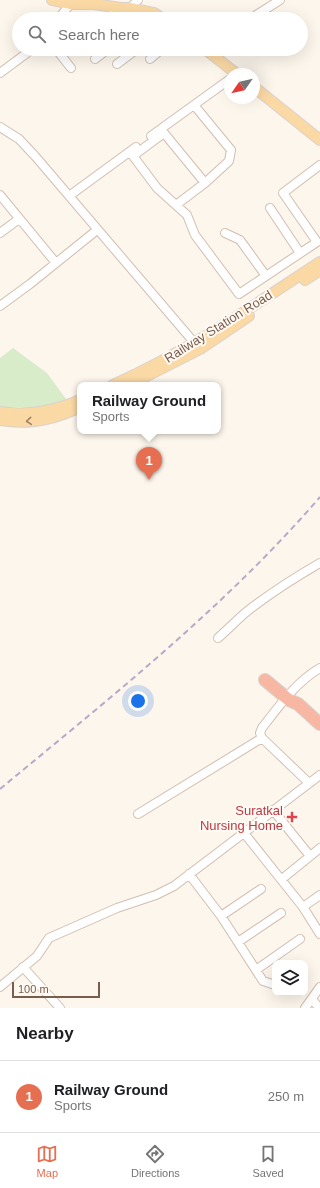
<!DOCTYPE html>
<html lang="en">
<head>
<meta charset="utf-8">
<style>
	:root { --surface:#fff; --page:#f6f6f6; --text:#202124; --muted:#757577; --line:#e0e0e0; --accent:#e76f51 }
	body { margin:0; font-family:Helvetica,sans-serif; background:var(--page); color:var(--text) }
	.controls { position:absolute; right:12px; bottom:12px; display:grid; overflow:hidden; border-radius:8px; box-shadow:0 4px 16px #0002 }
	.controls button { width:36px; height:36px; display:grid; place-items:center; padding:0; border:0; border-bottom:1px solid var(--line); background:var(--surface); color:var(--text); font:20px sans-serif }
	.compass { position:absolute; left:224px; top:68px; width:36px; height:36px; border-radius:50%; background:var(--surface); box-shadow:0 4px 16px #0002; rotate:236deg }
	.scale { position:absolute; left:12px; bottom:10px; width:88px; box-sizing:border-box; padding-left:4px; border:2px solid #7a5c4d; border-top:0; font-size:11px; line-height:14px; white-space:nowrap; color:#7a5c4d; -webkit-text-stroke:3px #fffaf3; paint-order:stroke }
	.you { position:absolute; left:138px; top:701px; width:14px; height:14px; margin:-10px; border:3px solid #fff; border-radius:50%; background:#1a73e8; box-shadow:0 0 0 6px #1a73e833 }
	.badge { display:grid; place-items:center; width:26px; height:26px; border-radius:50%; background:var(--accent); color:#fff; font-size:13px; font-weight:700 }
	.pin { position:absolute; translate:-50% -33px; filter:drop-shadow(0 1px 2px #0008) }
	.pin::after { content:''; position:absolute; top:21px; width:14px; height:12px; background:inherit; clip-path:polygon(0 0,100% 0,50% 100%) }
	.popup { position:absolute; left:77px; top:382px; width:144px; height:52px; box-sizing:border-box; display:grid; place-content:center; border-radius:8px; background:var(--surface); filter:drop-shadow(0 1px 3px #0005); font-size:13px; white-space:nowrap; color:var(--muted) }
	.popup b { font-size:15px; color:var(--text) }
	.popup::after { content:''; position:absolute; left:50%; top:100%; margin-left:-8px; border:8px solid transparent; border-top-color:var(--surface) }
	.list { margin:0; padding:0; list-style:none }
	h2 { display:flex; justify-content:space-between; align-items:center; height:52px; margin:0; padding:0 16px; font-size:17px }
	h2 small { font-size:13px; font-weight:400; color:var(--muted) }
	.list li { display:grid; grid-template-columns:26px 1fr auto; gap:12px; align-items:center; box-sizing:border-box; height:72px; padding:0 16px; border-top:1px solid var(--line) }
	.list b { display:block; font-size:15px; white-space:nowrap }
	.list p { margin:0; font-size:13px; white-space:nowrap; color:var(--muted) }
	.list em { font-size:13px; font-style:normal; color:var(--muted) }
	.icon { flex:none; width:22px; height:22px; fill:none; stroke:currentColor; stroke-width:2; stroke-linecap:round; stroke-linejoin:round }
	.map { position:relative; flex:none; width:320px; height:1008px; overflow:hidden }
	.search { position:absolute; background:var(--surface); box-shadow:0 4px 16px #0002; left:12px; right:12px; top:12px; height:44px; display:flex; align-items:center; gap:10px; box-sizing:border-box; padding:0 14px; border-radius:22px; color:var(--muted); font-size:15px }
	.sheet { height:124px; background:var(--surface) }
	nav { display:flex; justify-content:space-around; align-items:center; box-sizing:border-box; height:56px; border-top:1px solid var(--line); background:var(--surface); font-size:11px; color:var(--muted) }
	nav a { display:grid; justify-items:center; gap:2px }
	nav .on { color:var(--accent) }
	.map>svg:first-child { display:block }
	.green { fill:#d8ecc9 }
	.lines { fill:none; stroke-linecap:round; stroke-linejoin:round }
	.minor-casing { stroke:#d1beb0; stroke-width:10 }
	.major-casing { stroke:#dad1cd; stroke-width:12 }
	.highway-casing { stroke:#dad1cd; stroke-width:14 }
	.minor { stroke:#fff; stroke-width:8 }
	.major { stroke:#fbd9a5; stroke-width:10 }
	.highway { stroke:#f7b7a3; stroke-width:12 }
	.rail { stroke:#b9a8c9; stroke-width:2; stroke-dasharray:6 4; stroke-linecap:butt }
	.oneway { stroke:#a18267 }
	.health-dot { fill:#e0444e; stroke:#fffaf3; stroke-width:1.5 }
	.labels { text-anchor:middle; stroke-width:4; stroke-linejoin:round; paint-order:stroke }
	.street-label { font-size:13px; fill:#7a5c4d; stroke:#fffaf3 }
	.health-label { font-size:13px; fill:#be3a42; stroke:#fffaf3; text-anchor:end }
</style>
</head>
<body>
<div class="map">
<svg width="320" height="1008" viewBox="0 0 320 1008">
	<rect width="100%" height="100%" fill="#fdf6ec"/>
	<path class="green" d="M13,348L47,373L66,399L53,406L42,407H4L0,406V358Z"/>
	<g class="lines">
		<defs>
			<path id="minor" d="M130,8L138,0
				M58,19L73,1
				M106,19L121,8
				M250,19L280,0
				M56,49L71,68
				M95,59L108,49
				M150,59L162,49
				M117,64L137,49
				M0,73L27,53L31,49
				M194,105L231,150L229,161L205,183
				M0,127L19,139L35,156L198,347
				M151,136L230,79
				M0,195L56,263
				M69,196L136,147
				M176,205L205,183L164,133L133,156L157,188L187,215L195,235L239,294L317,242L283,193L320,165
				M270,208L300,253
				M0,233L19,219
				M225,233L240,240L266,276
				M0,306L30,284L97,230
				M218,638C227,630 236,621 245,613C269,594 294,578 320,563
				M309,783L262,738L260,733L262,728C279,706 296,682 320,668
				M273,810L310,856
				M138,814L262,738
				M244,833L303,907L320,934
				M189,874L221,916L263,981L275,985
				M282,879L320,848
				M303,907L320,895
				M221,916L261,889
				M238,942L281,913
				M23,967L60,1008
				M256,970L300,939
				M0,987L37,956L49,938L117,908L156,895L174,886L320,775
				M312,999L319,1008
				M305,1008L320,987"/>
			<path id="major" d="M52,0L71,4H94L121,8H130L154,13L163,19
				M205,49L237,74
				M254,87L320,140
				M305,280L320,270
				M113,385C187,352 253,306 320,262
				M129,385L200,349L249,316
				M0,412C27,416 56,411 80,400
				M0,420C27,425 55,419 80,407"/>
			<path id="highway" d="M265,680L289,700L298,704L320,724"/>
		</defs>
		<use href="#minor" class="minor-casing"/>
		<use href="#major" class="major-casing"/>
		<use href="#highway" class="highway-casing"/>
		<use href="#minor" class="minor"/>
		<use href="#major" class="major"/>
		<use href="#highway" class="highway"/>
		<path class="rail" d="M0,789C111,697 225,607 320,497"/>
	</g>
	<defs><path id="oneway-chevron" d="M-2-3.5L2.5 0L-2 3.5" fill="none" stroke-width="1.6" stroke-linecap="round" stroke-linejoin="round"/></defs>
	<use class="oneway" href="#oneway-chevron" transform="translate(29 421) rotate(175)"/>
	<path class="health-dot" d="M290 811h4v4h4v4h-4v4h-4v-4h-4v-4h4z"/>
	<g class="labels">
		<g class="street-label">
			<text transform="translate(218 326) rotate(-32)" y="5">Railway Station Road</text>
		</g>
		<g class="health-label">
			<text x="283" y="815">Suratkal<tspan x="283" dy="15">Nursing Home</tspan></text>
		</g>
	</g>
</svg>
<div class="controls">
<button><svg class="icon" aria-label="layers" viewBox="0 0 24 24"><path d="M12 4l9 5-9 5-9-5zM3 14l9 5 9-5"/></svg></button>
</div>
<svg class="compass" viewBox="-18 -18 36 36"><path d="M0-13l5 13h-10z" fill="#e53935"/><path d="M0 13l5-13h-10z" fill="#757577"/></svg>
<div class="scale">100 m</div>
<div class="you"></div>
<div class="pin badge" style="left:149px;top:480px">1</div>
<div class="popup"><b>Railway Ground</b>Sports</div>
<div class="search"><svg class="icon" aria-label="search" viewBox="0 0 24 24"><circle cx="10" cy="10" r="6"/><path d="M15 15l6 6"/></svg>Search here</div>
</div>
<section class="sheet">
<h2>Nearby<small></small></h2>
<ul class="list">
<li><span class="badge">1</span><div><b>Railway Ground</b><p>Sports</p></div><em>250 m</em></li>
</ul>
</section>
<nav>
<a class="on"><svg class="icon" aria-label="map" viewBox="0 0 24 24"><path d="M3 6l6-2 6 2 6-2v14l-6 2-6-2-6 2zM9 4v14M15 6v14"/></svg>Map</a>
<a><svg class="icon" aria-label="directions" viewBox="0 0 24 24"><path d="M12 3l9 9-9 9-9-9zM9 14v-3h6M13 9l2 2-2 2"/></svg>Directions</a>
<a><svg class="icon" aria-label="saved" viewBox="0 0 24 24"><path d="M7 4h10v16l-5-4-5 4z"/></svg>Saved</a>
</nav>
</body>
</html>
